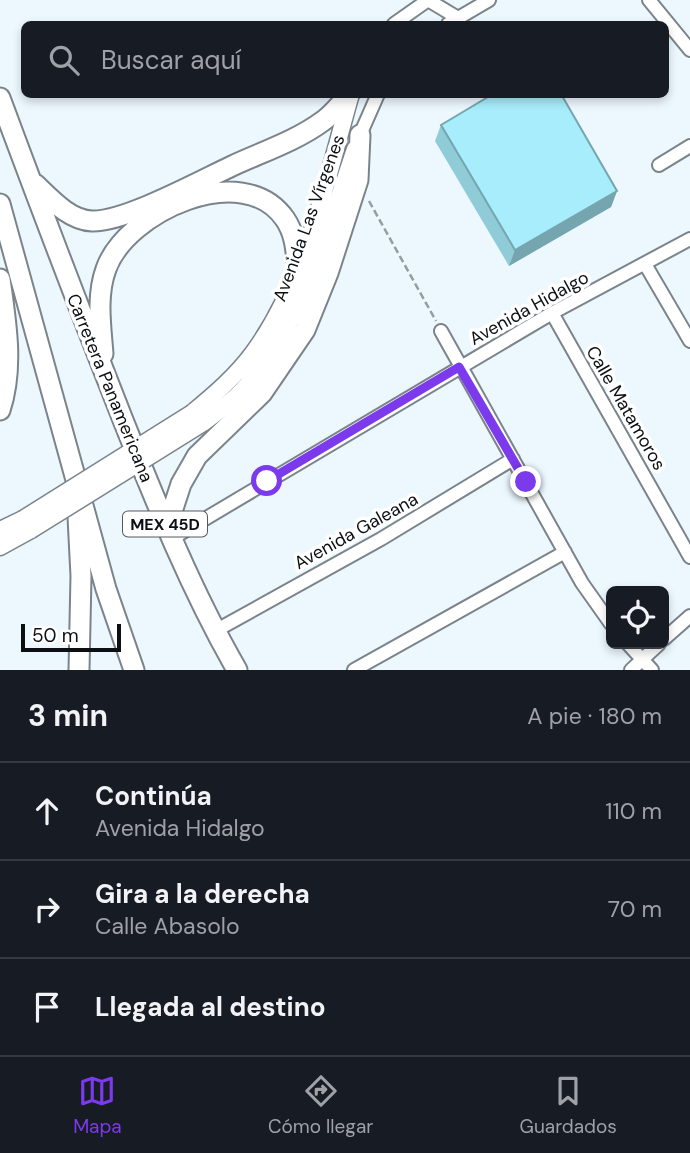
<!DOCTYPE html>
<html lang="es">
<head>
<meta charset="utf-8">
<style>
	:root { --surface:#171b24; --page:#242831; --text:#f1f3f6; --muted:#9ea1a6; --line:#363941; --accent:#7c3aed }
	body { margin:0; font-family:"DM Sans",sans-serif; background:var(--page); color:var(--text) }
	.controls { position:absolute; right:21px; bottom:21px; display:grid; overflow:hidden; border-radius:10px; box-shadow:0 4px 10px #0003 }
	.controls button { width:63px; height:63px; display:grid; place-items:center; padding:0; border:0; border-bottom:2px solid var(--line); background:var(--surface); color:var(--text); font:35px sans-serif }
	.scale { position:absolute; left:21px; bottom:18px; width:100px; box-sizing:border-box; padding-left:7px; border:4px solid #0d1013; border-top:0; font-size:19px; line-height:24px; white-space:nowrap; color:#0d1013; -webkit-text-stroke:5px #fff; paint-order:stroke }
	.stop { position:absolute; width:21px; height:21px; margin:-16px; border:5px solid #7c3aed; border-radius:50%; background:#fff }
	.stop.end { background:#7c3aed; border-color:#fff; box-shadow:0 2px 7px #0008 }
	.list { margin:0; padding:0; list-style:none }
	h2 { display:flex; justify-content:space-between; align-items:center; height:91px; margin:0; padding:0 28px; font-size:30px }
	h2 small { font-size:23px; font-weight:400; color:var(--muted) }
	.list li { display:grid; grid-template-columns:46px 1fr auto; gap:21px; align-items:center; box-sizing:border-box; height:98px; padding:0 28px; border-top:2px solid var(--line) }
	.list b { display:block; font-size:26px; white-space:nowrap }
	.list p { margin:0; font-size:23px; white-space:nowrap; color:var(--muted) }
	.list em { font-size:23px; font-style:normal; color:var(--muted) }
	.icon { flex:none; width:38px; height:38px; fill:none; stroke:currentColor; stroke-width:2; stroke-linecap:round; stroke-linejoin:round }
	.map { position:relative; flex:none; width:690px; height:670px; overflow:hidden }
	.search { position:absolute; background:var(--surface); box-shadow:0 4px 10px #0003; left:21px; right:21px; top:21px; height:77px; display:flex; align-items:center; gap:18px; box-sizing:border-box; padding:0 24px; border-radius:10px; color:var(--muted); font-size:26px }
	.sheet { height:385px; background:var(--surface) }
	nav { display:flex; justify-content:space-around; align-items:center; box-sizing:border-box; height:98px; border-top:2px solid var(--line); background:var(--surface); font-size:19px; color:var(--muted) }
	nav a { display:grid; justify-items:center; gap:4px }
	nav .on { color:var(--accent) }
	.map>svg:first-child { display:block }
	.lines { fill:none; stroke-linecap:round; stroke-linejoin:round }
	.minor-casing { stroke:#7b848b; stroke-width:16 }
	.major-casing { stroke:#7b848b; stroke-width:19 }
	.highway-casing { stroke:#7b848b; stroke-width:23 }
	.path { stroke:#959da3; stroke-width:2.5; stroke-dasharray:7 3.5; stroke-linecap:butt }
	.minor { stroke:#fff; stroke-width:12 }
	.major { stroke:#fff; stroke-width:16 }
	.highway { stroke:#fff; stroke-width:19 }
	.major-bridge-casing { stroke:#7b848b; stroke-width:19; stroke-linecap:butt }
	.major-bridge { stroke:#fff; stroke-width:16 }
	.wall { fill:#90ccd8 }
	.shaded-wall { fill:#75a6b0 }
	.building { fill:#a7edfb; stroke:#75a6b0; stroke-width:2 }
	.route { stroke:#7c3aed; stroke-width:9 }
	.labels { text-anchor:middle; stroke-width:7; stroke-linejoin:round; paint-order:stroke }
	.shield { fill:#fff; stroke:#56585a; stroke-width:2 }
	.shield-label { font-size:16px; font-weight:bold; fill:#0d1013 }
	.street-label { font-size:18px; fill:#0d1013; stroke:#fff }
</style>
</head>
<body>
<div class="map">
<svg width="690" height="670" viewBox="0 0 690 670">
	<rect width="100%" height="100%" fill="#ecf7fe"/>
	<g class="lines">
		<defs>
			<path id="minor" d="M649,0L690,50
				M394,24L428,0L458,18
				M448,24L489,0
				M360,135L378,94
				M659,165L690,146
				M645,264L690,341
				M552,313L690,557
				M441,331L582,583L611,624
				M171,539L552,313L690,239
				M215,631L381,539L513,459
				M664,639L690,616
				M628,644L652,670
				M354,670L565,552
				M631,670L659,644"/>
			<path id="major" d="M192,413C215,394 236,376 253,353C307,279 326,181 351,94
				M203,423C220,410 238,397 251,380C306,315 328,228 355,149
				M0,530L23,519
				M0,547L31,530"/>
			<path id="highway" d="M0,98C40,206 81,313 123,420C157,505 191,590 237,670
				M35,184C51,199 69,220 92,221C125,222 200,181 232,166C262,152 296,141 323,121C333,114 341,104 349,94
				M0,204L106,589L134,670
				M0,279C6,322 14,368 0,410
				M103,354C101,327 96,296 106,269C126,212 243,158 285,219C296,235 296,253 298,270
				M78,517L81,576L79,670
				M167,527L181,484L197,456L262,393L305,330L328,273L358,180L360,135"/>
		</defs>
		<use href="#minor" class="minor-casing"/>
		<use href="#major" class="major-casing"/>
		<use href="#highway" class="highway-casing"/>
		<path class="path" d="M369,201L436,321"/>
		<use href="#minor" class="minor"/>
		<use href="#major" class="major"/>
		<use href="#highway" class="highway"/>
		<defs>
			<path id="major-bridge" d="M23,519L192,413
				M31,530L203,423"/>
		</defs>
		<use href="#major-bridge" class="major-bridge-casing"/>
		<use href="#major-bridge" class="major-bridge"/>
	</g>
	<path class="wall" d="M441,125L617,191L611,207L509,266L435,141Z"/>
	<path class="shaded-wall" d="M617,191L611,207L509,266L515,250Z"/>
	<path class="building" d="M493,94H561L617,191L515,250L441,125Z"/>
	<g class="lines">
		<path class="route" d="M267,481L459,367L526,482"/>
	</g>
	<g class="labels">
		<rect class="shield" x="123" y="511.5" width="84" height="25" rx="5"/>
		<g class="shield-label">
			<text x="165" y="530">MEX 45D</text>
		</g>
		<g class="street-label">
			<text transform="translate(309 218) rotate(-70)" y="6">Avenida Las Vírgenes</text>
			<text transform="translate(529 308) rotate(-29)" y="6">Avenida Hidalgo</text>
			<text transform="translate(110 388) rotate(68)" y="6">Carretera Panamericana</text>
			<text transform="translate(626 408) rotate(60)" y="6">Calle Matamoros</text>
			<text transform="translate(356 531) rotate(-29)" y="6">Avenida Galeana</text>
		</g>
	</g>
</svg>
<div class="controls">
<button><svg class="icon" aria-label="locate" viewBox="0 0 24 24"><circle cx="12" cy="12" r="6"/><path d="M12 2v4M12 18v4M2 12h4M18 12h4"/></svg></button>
</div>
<div class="scale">50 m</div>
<div class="stop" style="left:267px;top:481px"></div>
<div class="stop end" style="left:526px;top:482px"></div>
<div class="search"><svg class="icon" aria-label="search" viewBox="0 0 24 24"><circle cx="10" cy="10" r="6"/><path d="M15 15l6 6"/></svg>Buscar aquí</div>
</div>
<section class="sheet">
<h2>3 min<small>A pie · 180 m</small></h2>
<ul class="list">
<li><svg class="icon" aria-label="ahead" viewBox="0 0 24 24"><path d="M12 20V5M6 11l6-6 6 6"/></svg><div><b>Continúa</b><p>Avenida Hidalgo</p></div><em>110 m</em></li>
<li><svg class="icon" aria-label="right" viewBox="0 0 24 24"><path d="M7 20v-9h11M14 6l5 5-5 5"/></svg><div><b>Gira a la derecha</b><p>Calle Abasolo</p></div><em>70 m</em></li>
<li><svg class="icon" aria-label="arrive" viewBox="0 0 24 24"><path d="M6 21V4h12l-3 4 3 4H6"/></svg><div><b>Llegada al destino</b></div></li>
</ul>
</section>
<nav>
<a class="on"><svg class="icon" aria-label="map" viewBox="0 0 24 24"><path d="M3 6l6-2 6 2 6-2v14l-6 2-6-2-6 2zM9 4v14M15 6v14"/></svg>Mapa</a>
<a><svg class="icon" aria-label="directions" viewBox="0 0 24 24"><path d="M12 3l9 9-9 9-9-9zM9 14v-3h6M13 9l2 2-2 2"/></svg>Cómo llegar</a>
<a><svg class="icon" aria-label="saved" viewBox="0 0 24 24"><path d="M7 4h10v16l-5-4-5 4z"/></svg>Guardados</a>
</nav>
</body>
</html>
